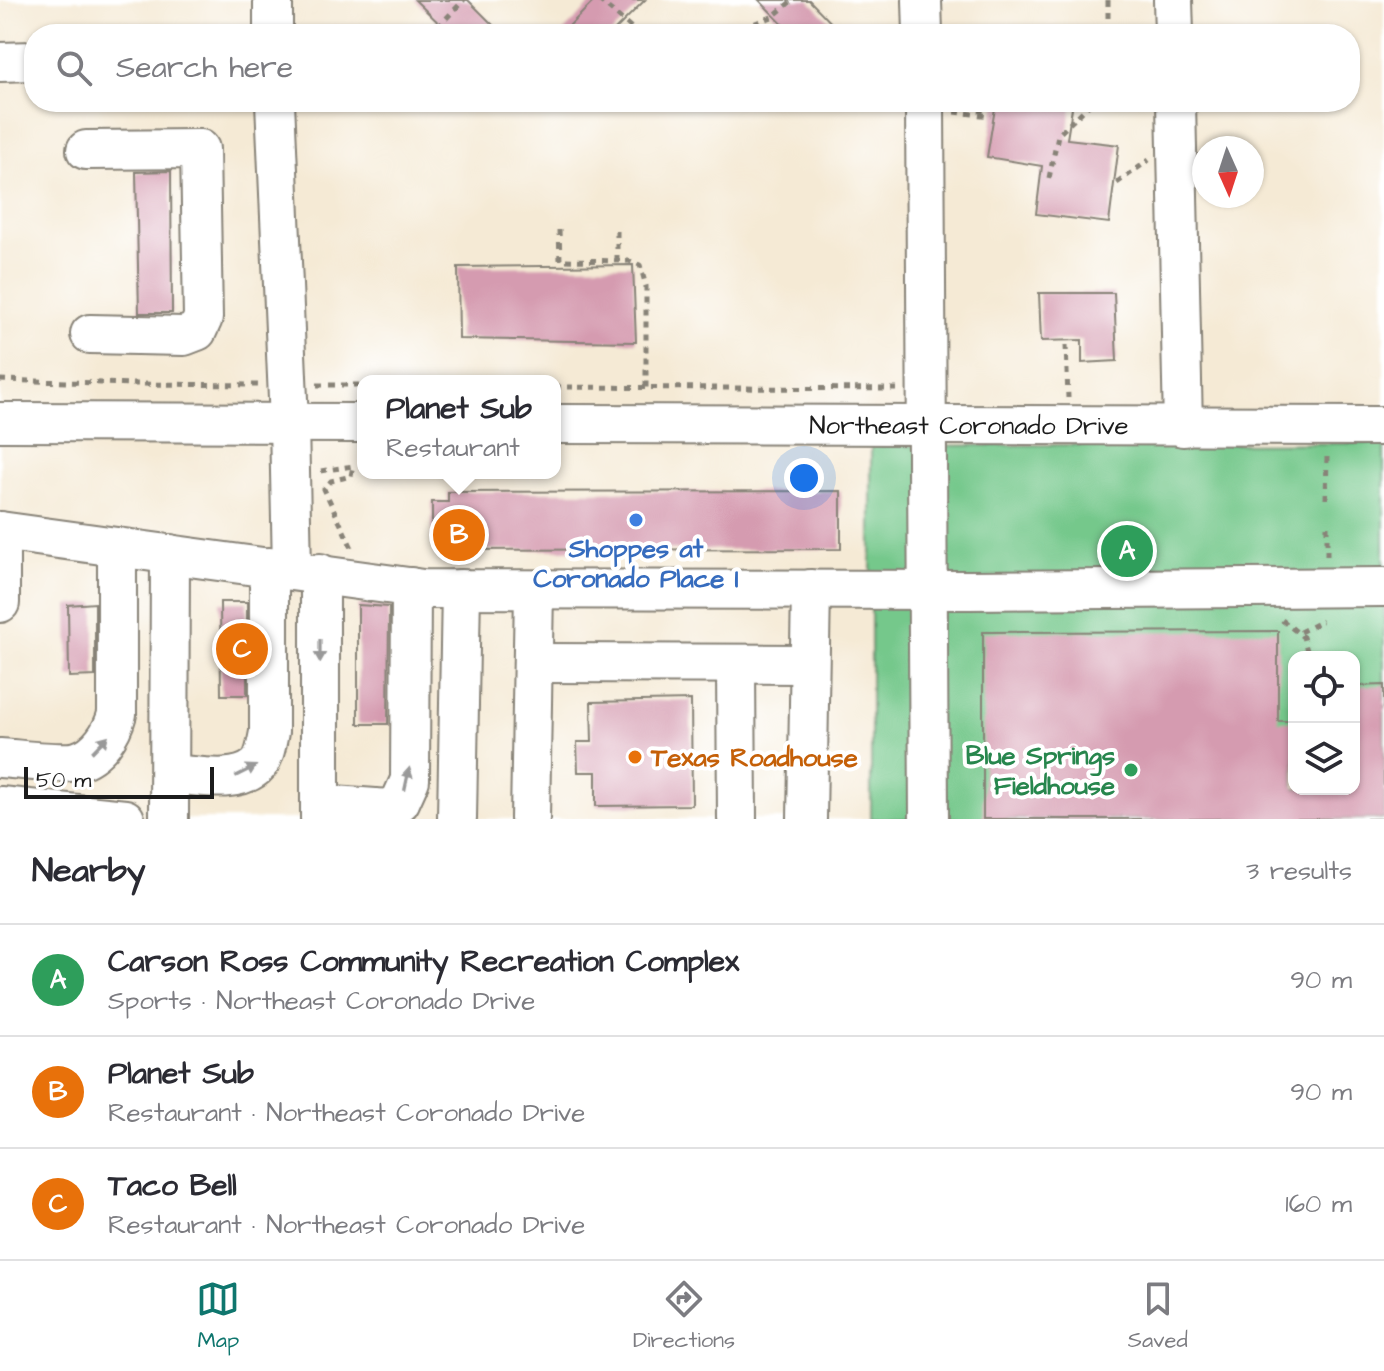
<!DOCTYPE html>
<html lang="en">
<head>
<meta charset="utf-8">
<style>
	:root { --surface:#fff; --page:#f2f2f3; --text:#2b2b33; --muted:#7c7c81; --line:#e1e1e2; --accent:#0f766e }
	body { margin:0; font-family:"Architects Daughter",sans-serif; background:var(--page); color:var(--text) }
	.controls { position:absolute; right:24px; bottom:24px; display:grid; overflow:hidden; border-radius:16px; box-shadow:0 2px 6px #0004 }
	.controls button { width:72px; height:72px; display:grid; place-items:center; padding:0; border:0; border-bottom:2px solid var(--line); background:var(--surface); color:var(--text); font:40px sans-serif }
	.compass { position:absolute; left:1192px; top:136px; width:72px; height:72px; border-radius:50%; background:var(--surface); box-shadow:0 2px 6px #0004; rotate:177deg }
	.scale { position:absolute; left:24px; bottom:20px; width:190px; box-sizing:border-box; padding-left:8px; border:4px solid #1c1c1c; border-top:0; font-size:22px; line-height:28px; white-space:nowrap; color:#1c1c1c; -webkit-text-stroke:6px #fff; paint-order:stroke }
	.you { position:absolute; left:804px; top:478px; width:28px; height:28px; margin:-20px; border:6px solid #fff; border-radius:50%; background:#1a73e8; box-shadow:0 0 0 12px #1a73e833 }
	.badge { display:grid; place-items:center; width:52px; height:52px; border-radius:50%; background:var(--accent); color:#fff; font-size:26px; font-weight:700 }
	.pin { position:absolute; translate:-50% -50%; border:4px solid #fff; box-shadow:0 2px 8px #0006 }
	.popup { position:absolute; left:357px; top:375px; width:204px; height:104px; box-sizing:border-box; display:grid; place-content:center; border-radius:16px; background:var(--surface); filter:drop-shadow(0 2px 6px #0005); font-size:26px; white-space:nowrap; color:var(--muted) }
	.popup b { font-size:30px; color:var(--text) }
	.popup::after { content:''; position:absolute; left:50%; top:100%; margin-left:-16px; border:16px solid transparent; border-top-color:var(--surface) }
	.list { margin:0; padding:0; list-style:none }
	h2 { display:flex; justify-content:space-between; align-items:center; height:104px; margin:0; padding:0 32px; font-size:34px }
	h2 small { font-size:26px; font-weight:400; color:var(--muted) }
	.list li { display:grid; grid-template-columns:52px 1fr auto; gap:24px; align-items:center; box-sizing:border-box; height:112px; padding:0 32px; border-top:2px solid var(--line) }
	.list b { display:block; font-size:30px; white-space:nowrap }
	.list p { margin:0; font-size:26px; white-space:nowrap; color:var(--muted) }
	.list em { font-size:26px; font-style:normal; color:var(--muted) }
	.icon { flex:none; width:44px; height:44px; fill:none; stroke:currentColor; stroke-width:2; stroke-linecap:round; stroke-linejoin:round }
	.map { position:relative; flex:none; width:1384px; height:819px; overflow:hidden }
	.search { position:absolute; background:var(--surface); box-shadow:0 2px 6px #0004; left:24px; right:24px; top:24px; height:88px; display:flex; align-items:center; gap:20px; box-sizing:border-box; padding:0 28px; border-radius:32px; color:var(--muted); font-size:30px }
	.sheet { height:440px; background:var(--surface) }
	nav { display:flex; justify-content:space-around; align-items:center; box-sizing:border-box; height:112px; border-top:2px solid var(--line); background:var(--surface); font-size:22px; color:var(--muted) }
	nav a { display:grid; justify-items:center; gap:4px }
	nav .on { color:var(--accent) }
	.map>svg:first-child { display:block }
	.green { fill:#75c88b; stroke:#487254; stroke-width:2; fill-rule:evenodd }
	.building { fill:#d59bb0 }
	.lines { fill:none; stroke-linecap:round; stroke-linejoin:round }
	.minor-casing { stroke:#888378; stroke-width:42 }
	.path { stroke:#888378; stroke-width:5; stroke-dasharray:6 6; stroke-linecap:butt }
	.minor { stroke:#fff; stroke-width:38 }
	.oneway { fill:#999 }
	.shop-dot { fill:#3f7fe0; stroke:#fff; stroke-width:3 }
	.food-dot { fill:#e8710a; stroke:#fff; stroke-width:3 }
	.leisure-dot { fill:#2e9e5b; stroke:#fff; stroke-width:3 }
	.labels { text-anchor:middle; stroke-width:8; stroke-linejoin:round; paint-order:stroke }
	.street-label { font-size:26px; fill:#1c1c1c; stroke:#fff }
	.shop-label { font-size:26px; font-weight:bold; fill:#366cbe; stroke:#fff }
	.leisure-label { font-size:26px; font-weight:bold; fill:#27864d; stroke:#fff; text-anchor:end }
	.food-label { font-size:26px; font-weight:bold; fill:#c56008; stroke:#fff; text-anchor:start }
</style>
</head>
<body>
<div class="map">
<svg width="1384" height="819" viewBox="0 0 1384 819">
	<rect width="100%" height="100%" fill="#fff"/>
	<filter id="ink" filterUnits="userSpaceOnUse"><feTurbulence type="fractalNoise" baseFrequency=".0125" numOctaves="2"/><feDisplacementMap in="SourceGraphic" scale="16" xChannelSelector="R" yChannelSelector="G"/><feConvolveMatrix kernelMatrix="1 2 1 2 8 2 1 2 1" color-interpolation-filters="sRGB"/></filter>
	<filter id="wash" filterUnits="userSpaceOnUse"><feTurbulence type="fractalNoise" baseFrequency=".006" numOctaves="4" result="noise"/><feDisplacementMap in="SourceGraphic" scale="32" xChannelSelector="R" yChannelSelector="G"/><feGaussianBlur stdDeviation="1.8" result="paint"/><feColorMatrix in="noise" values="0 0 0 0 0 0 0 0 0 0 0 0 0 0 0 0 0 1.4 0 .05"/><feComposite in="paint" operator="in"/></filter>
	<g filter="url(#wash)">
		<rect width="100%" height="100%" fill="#f5ead5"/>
		<path class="green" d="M1384,443V819H871V446ZM1294,657H1354V789H1294Z"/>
		<g id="blocks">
			<path class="building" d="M415,0H468L502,34H450Z
				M595,0H645L611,34H561Z
				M759,0H809L842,34H792Z
				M996,102H1073L1067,139L1119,145L1109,223L1036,214L1042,166L987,157Z
				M171,171L172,313H139L136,172Z
				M633,265L636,342L459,339L458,267Z
				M1039,293H1114L1117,361L1082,363V340L1041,341Z
				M841,491V549L448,550V539H432V502H448V492Z
				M220,602H247V695H221Z
				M95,603V676L69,677L68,605Z
				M358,605L389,607L388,724H358Z
				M1278,631V721H1294V789H1354V686L1384,685V819H983V632Z
				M691,700L692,805L596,806V772H578L577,742H592L591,702Z"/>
		</g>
	</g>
	<g filter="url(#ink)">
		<use href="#blocks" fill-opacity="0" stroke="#888378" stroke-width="2"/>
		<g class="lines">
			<defs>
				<g id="minor">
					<path d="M273,0V34"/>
					<path d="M922,0L923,34"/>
					<path d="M1173,0L1174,34"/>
					<path d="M0,62L34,61"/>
					<path d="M275,102L289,422L292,570"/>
					<path d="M925,102L929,819"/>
					<path d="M1176,102L1183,427"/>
					<path d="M86,150L200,149L203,318L197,331L184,336L90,334"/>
					<path d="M0,422L363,423"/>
					<path id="s1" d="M555,424L1384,426"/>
					<path d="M0,531L423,589L968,590L1384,587"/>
					<path d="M320,573V819"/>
					<path d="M0,603V531"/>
					<path d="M533,663L809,664"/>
					<path d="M736,665L737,819"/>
					<path d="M0,758C18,759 62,765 77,761C98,755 112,733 117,714V547"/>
					<path d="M170,774C195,775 235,785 256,767C264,760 267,743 269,732V567"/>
					<path d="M320,804L389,809L400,802L410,780L411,587"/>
					<path d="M0,806L125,819"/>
					<path d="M169,819L170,554"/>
					<path d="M457,819L461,589"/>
					<path d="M530,819L534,590"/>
					<path d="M807,819L811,589"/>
				</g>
			</defs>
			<use href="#minor" class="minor-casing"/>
			<path class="path" d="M599,0L634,30H736L772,17L793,0
				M1108,0V34
				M438,27L464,0
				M860,102L864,106L892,103
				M955,112L991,116
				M981,114L982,102
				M1049,178L1058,135L1092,102
				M1117,183L1149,160
				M559,230L560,260L629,261L640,265L646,286V388
				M617,261V230
				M1066,345L1068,398
				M0,380L134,384L259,385
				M317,385H363
				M555,387L898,389
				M321,471L353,466L351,476L331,481L324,489L353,550
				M1326,499L1327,456
				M1327,526V557
				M1282,620L1303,637L1309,657
				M1300,632L1322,621"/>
			<use href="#minor" class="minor"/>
		</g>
		<defs><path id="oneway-solid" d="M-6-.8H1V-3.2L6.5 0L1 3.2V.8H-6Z" transform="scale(2)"/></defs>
		<g class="oneway">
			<use href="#oneway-solid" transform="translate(320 651) rotate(90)"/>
			<use href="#oneway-solid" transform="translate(100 744) rotate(-46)"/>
			<use href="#oneway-solid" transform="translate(246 771) rotate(-27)"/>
			<use href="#oneway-solid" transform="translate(407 779) rotate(-78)"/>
		</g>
	</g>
	<circle class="shop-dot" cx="636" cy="520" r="8"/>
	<circle class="food-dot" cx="635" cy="757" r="8"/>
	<circle class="leisure-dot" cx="1131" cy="770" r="8"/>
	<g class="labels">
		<g class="street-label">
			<text dy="9" stroke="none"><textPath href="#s1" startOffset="414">Northeast Coronado Drive</textPath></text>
		</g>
		<g class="shop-label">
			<text x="636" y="557">Shoppes at<tspan x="636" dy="30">Coronado Place I</tspan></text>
		</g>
		<g class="leisure-label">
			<text x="1115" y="764">Blue Springs<tspan x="1115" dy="30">Fieldhouse</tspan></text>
		</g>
		<g class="food-label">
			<text x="651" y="766">Texas Roadhouse</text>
		</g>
	</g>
</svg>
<div class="controls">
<button><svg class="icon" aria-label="locate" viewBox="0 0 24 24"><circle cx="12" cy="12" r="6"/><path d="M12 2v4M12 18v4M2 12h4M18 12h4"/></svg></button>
<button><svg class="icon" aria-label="layers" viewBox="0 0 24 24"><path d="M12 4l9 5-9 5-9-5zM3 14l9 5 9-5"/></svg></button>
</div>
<svg class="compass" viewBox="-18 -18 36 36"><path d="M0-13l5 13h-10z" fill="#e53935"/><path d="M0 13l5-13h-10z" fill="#7c7c81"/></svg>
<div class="scale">50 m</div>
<div class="you"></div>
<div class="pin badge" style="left:1127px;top:551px;background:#2e9e5b">A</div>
<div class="pin badge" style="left:459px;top:535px;background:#e8710a">B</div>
<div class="popup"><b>Planet Sub</b>Restaurant</div>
<div class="pin badge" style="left:242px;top:649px;background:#e8710a">C</div>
<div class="search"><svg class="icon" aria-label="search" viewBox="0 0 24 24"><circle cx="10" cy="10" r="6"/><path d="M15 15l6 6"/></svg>Search here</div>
</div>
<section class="sheet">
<h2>Nearby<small>3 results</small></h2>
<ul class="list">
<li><span class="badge" style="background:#2e9e5b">A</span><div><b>Carson Ross Community Recreation Complex</b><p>Sports · Northeast Coronado Drive</p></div><em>90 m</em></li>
<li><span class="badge" style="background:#e8710a">B</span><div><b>Planet Sub</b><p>Restaurant · Northeast Coronado Drive</p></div><em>90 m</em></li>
<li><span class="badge" style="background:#e8710a">C</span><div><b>Taco Bell</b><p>Restaurant · Northeast Coronado Drive</p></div><em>160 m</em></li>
</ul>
</section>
<nav>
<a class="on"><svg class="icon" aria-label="map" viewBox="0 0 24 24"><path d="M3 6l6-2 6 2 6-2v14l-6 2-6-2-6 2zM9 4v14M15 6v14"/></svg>Map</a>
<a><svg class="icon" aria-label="directions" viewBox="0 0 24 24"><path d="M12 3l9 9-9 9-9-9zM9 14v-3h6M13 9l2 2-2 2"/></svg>Directions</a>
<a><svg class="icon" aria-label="saved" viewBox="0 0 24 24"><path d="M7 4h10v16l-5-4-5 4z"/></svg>Saved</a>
</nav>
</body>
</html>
